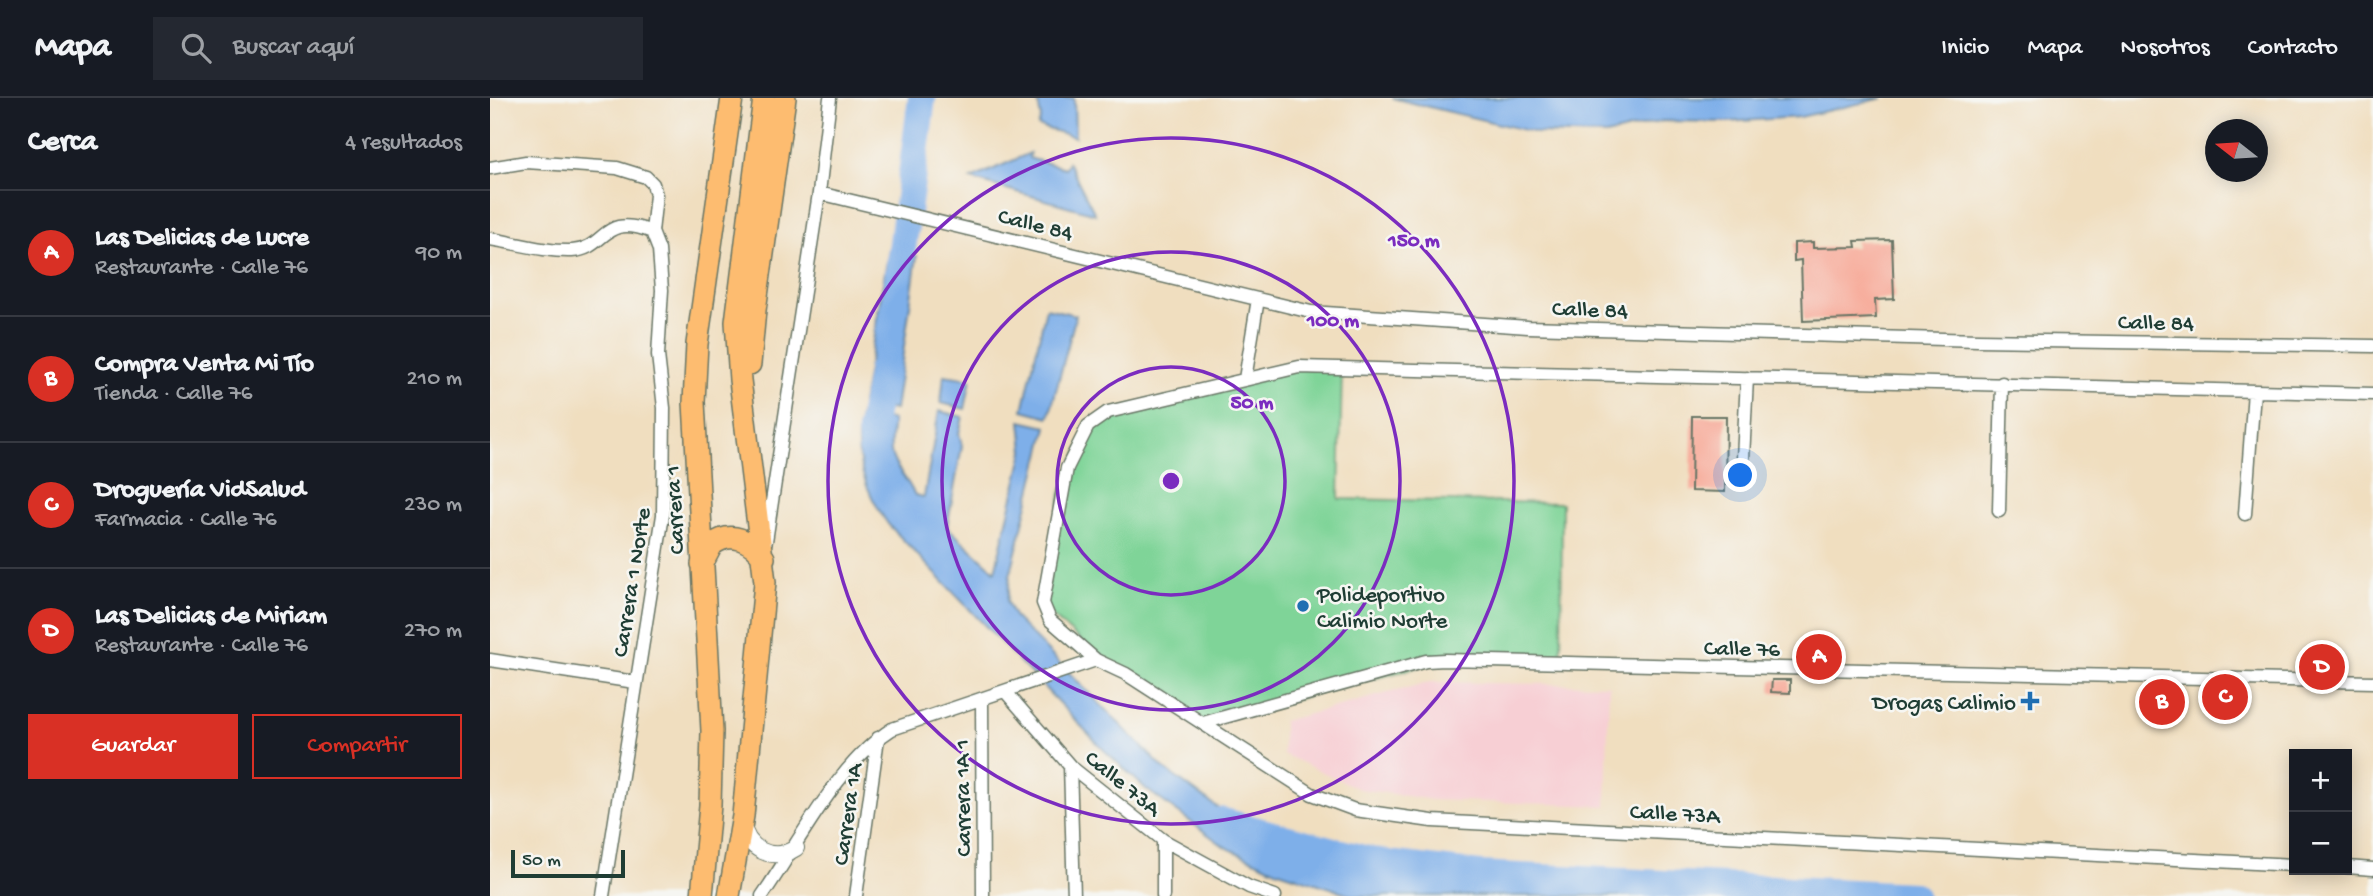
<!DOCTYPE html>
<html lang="es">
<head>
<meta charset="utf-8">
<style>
	:root { --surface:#171b24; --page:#242831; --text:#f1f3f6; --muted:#9ea1a6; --line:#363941; --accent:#d93025 }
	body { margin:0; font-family:"Gochi Hand",sans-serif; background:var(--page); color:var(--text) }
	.controls { position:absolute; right:21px; bottom:21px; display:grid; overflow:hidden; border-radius:0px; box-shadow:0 4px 18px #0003 }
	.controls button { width:63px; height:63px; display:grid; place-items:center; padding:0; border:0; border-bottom:2px solid var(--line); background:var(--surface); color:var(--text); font:35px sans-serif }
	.compass { position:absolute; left:1715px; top:21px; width:63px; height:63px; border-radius:50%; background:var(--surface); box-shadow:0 4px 18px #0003; rotate:287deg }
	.scale { position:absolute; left:21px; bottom:18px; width:114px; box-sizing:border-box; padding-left:7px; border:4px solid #1f3d34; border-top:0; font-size:19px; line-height:24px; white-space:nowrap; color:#1f3d34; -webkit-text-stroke:5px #f6f6f2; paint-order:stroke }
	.you { position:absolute; left:1251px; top:378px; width:24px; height:24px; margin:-18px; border:5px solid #fff; border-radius:50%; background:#1a73e8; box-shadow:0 0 0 10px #1a73e833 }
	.badge { display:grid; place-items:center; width:46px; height:46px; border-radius:50%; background:var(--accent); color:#fff; font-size:23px; font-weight:700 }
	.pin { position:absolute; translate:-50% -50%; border:4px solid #fff; box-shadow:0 2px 7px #0006 }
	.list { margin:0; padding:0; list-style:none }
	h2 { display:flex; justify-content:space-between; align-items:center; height:91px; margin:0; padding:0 28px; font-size:30px }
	h2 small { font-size:23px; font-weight:400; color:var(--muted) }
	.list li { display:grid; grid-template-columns:46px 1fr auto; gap:21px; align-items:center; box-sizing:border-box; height:126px; padding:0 28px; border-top:2px solid var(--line) }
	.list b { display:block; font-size:26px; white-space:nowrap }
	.list p { margin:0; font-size:23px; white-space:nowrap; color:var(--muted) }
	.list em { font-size:23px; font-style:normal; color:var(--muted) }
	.actions { display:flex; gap:14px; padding:21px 28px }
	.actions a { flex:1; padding:16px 0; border:2px solid var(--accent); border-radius:0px; text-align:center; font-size:24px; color:var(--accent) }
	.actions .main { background:var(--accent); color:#fff }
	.icon { flex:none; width:38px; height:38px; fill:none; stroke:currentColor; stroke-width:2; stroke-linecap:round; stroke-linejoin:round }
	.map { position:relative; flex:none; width:1883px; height:798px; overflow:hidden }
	header { display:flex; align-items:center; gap:42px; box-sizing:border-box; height:98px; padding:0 35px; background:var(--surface); border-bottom:2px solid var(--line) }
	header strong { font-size:33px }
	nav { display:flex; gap:38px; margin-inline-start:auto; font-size:24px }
	.search { width:490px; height:63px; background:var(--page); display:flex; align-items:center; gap:18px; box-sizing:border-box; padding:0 24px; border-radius:0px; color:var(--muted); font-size:26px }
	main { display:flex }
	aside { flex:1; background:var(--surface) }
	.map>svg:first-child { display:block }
	.built { fill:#f7cfd4 }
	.green { fill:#7fd498; stroke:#4f8866; stroke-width:2 }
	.water { fill:#7eafe9; stroke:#4e768e; stroke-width:2 }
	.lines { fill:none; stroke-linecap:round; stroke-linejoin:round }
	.river { stroke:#7eafe9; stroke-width:28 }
	.building { fill:#f7a390 }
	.minor-casing { stroke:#687565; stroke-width:15 }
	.tertiary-casing { stroke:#687565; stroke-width:18 }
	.trunk-casing { stroke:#687565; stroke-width:24 }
	.minor { stroke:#fff; stroke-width:12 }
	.tertiary { stroke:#fff; stroke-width:16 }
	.trunk { stroke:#fdbc6f; stroke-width:21 }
	.ring { fill:none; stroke:#7b2cbf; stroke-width:3.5 }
	.poi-dot { fill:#1f6fb2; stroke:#f6f6f2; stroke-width:2.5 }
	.labels { text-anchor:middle; stroke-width:5; stroke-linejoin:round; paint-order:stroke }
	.street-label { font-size:23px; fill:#1f3d34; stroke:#f6f6f2 }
	.poi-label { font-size:23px; fill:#1f3d34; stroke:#f6f6f2; text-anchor:start }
	.centre { fill:#7b2cbf; stroke:#f6f6f2; stroke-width:3.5 }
	.ring-label { font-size:21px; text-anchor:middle; font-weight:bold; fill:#7b2cbf; stroke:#f6f6f2; stroke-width:5; stroke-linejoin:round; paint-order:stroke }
</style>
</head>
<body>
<header>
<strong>Mapa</strong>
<div class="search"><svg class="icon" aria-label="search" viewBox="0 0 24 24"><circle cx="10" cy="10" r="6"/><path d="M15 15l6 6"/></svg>Buscar aquí</div>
<nav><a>Inicio</a><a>Mapa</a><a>Nosotros</a><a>Contacto</a></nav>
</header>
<main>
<aside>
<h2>Cerca<small>4 resultados</small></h2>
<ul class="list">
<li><span class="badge">A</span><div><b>Las Delicias de Lucre</b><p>Restaurante · Calle 76</p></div><em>90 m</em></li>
<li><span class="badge">B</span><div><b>Compra Venta Mi Tío</b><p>Tienda · Calle 76</p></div><em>210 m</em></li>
<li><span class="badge">C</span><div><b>Droguería VidSalud</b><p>Farmacia · Calle 76</p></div><em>230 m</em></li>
<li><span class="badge">D</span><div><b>Las Delicias de Miriam</b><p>Restaurante · Calle 76</p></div><em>270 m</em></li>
</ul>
<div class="actions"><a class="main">Guardar</a><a>Compartir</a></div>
</aside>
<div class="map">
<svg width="1883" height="798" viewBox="0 0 1883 798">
	<rect width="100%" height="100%" fill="#f6f6f2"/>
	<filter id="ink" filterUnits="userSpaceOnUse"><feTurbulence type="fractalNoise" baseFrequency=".0143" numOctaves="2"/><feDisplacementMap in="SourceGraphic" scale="14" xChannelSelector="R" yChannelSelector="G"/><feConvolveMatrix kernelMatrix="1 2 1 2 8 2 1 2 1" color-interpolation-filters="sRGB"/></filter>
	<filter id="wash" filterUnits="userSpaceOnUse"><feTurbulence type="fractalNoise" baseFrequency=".00686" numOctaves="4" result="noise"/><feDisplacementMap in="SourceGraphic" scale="28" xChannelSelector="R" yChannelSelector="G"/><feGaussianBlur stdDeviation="1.57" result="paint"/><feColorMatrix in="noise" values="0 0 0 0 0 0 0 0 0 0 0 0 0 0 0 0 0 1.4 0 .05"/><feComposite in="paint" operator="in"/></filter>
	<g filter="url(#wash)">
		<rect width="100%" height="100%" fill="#f0debf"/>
		<path class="built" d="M939,584L1119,587L1116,708L943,702L869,691L793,656V623Z"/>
		<path class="green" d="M809,269L852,271L849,401L1072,405L1071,566L955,562L713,625L621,568L555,512L571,395L598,328L618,314Z"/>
		<path class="water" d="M547,0H584L585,39L548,28L551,19Z
			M902,0H1393L1310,19L1237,24L1172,23L1116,37L1047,35Z
			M540,55L539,60L575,70L578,64L605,116L481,81Z
			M399,151L427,158L405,312L372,306Z
			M556,210L586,217L559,319L533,312Z
			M454,277L481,281L475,311L451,305Z
			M449,313L473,319L469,335L472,348L457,429L505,473L534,353L531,323L557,329L520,478L517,504L525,520L673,670L749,725L796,747L853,768L912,780L1239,798H865L786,772L735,749L656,691L614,652L398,426C374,392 363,358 370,316L403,322C396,370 405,359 425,397L434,399Z"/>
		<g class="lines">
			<path class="river" d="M407,190L432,0
				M383,355L381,332L392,271
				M730,723L889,765L990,777L1424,798"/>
		</g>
		<g id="blocks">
			<path class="building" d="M1402,142L1404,201L1385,202L1386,220L1313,223L1311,162L1304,163V145L1323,144V150L1366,149L1365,143Z
				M1202,318H1236L1235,394L1201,393Z
				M1282,582H1300V595L1281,594Z"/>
		</g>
	</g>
	<g filter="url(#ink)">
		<use href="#blocks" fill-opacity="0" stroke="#687565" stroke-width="2"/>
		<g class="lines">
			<defs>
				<path id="minor" d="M0,70L36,64L127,70L156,79L163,86L166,97L162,134L169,152L172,192L168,257L174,310L173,417L113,798
					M329,95L821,214L1038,229L1488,242L1883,248
					M0,141C26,145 55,154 82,153C117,151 111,114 162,134
					M755,281L768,201
					M1252,381L1257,280
					M1509,413L1512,285
					M1755,416L1764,293
					M276,443L329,95L340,0
					M0,562L145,584
					M515,593L580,668L673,742L759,789L785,798
					M492,601L493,798
					M713,625L936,563L955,562L1883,584
					M580,668L584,798
					M673,742V798
					M1804,767L942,723L865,712L822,696L636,576L606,562L560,522L553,505L577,370L598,328L618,314L809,269L1883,296
					M1857,769L1883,771
					M272,798C309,745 348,665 402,631L606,562
					M366,798L388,640"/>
				<path id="tertiary" d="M252,724C256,751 282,765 306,750"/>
				<path id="trunk" d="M260,266L265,212L295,0
					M212,466L222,447C241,432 261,442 274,460
					M212,798L220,707L222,633L204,304L207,246L242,0
					M239,798L253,718L275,484L250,282L246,224L274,0"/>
			</defs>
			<use href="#minor" class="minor-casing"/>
			<use href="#tertiary" class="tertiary-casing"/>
			<use href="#trunk" class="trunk-casing"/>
			<use href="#minor" class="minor"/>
			<use href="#tertiary" class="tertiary"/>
			<use href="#trunk" class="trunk"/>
		</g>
	</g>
	<g class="ring">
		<circle cx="681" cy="383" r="114"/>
		<circle cx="681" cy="383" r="229"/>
		<circle cx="681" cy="383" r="343"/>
	</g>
	<g class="poi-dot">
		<circle cx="813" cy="508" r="7"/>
		<path d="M1536.5 592.5h7v7h7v7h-7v7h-7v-7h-7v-7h7z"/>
	</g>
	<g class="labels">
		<g class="street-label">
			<text transform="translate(546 125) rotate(14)" y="8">Calle 84</text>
			<text transform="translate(1100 210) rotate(2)" y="8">Calle 84</text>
			<text transform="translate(1666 223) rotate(1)" y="8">Calle 84</text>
			<text transform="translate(183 412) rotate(-93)" y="8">Carrera 1</text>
			<text transform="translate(140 484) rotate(-81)" y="8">Carrera 1 Norte</text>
			<text transform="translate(1252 549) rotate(1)" y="8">Calle 76</text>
			<text transform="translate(634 684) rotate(39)" y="8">Calle 73A</text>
			<text transform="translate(471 700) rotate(-91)" y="8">Carrera 1A 1</text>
			<text transform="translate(1185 714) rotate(3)" y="8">Calle 73A</text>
			<text transform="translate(356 716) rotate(-82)" y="8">Carrera 1A</text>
		</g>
		<g class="poi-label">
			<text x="827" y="503">Polideportivo<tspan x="827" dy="26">Calimio Norte</tspan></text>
			<text x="1526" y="611" text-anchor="end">Drogas Calimio</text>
		</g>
	</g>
	<circle cx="681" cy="383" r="10" class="centre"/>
	<g class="ring-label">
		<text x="924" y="148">150 m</text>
		<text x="843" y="228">100 m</text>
		<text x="762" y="310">50 m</text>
	</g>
</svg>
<div class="controls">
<button>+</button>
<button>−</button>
</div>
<svg class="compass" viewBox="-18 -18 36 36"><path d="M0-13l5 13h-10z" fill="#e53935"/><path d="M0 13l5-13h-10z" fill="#9ea1a6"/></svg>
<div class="scale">50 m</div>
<div class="you"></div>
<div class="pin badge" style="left:1329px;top:559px">A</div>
<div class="pin badge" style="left:1672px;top:604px">B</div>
<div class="pin badge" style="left:1735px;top:599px">C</div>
<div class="pin badge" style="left:1832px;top:569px">D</div>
</div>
</main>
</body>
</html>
